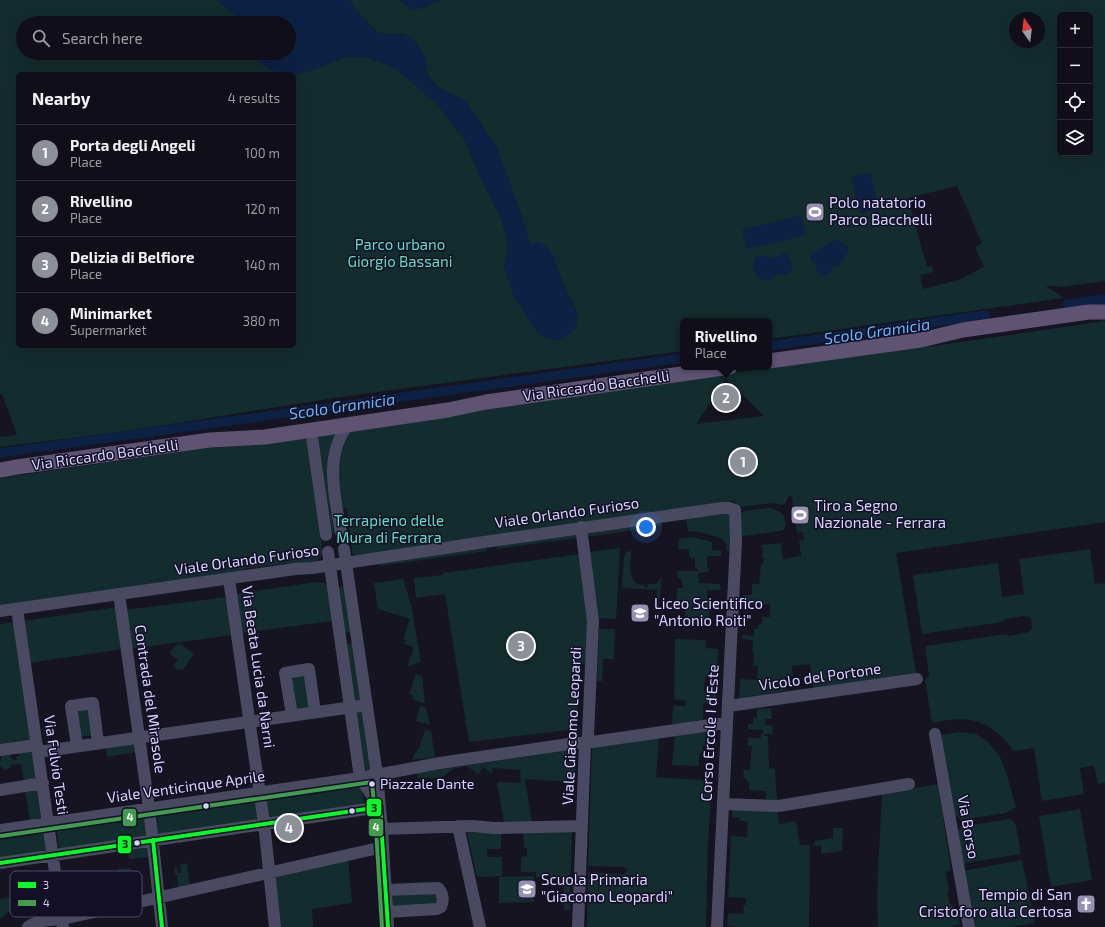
<!DOCTYPE html>
<html lang="en">
<head>
<meta charset="utf-8">
<style>
	:root { --surface:#100f19; --page:#1e1d26; --text:#f1f3f6; --muted:#9c9ca2; --line:#302f38; --accent:#8c9099 }
	body { margin:0; font-family:"Exo 2",sans-serif; background:var(--page); color:var(--text) }
	.controls { position:absolute; right:12px; top:12px; display:grid; overflow:hidden; border-radius:6px; box-shadow:0 4px 16px #0002 }
	.controls button { width:36px; height:36px; display:grid; place-items:center; padding:0; border:0; border-bottom:1px solid var(--line); background:var(--surface); color:var(--text); font:20px sans-serif }
	.compass { position:absolute; left:1009px; top:12px; width:36px; height:36px; border-radius:50%; background:var(--surface); box-shadow:0 4px 16px #0002; rotate:346deg }
	.you { position:absolute; left:646px; top:527px; width:14px; height:14px; margin:-10px; border:3px solid #fff; border-radius:50%; background:#1a73e8; box-shadow:0 0 0 6px #1a73e833 }
	.badge { display:grid; place-items:center; width:26px; height:26px; border-radius:50%; background:var(--accent); color:#fff; font-size:13px; font-weight:700 }
	.pin { position:absolute; translate:-50% -50%; border:2px solid #fff; box-shadow:0 1px 4px #0006 }
	.popup { position:absolute; left:680px; top:318px; width:92px; height:52px; box-sizing:border-box; display:grid; place-content:center; border-radius:6px; background:var(--surface); filter:drop-shadow(0 1px 3px #0005); font-size:13px; white-space:nowrap; color:var(--muted) }
	.popup b { font-size:15px; color:var(--text) }
	.popup::after { content:''; position:absolute; left:50%; top:100%; margin-left:-8px; border:8px solid transparent; border-top-color:var(--surface) }
	.list { margin:0; padding:0; list-style:none }
	h2 { display:flex; justify-content:space-between; align-items:center; height:52px; margin:0; padding:0 16px; font-size:17px }
	h2 small { font-size:13px; font-weight:400; color:var(--muted) }
	.list li { display:grid; grid-template-columns:26px 1fr auto; gap:12px; align-items:center; box-sizing:border-box; height:56px; padding:0 16px; border-top:1px solid var(--line) }
	.list b { display:block; font-size:15px; white-space:nowrap }
	.list p { margin:0; font-size:13px; white-space:nowrap; color:var(--muted) }
	.list em { font-size:13px; font-style:normal; color:var(--muted) }
	.icon { flex:none; width:22px; height:22px; fill:none; stroke:currentColor; stroke-width:2; stroke-linecap:round; stroke-linejoin:round }
	.map { position:relative; flex:none; width:1105px; height:927px; overflow:hidden }
	.search { position:absolute; background:var(--surface); box-shadow:0 4px 16px #0002; left:16px; top:16px; width:280px; height:44px; display:flex; align-items:center; gap:10px; box-sizing:border-box; padding:0 14px; border-radius:22px; color:var(--muted); font-size:15px }
	.panel { position:absolute; background:var(--surface); box-shadow:0 4px 16px #0002; left:16px; top:72px; width:280px; height:276px; border-radius:6px }
	.map>svg:first-child { display:block }
	.green { fill:#132c2d; fill-rule:evenodd }
	.water { fill:#0d2144 }
	.lines { fill:none; stroke-linecap:round; stroke-linejoin:round }
	.canal { stroke:#0d2144; stroke-width:9 }
	.minor { stroke:#4a4962; stroke-width:12 }
	.major { stroke:#5e5373; stroke-width:15 }
	.bus-1-casing { stroke:#130f26; stroke-width:7 }
	.bus-2-casing { stroke:#130f26; stroke-width:7 }
	.bus-1 { stroke:#00ff24; stroke-width:4 }
	.bus-2 { stroke:#3f9d4c; stroke-width:4 }
	.bus-dot { fill:#d9d4ff; stroke:#130f26; stroke-width:1.5 }
	.labels { text-anchor:middle; stroke-width:3; stroke-linejoin:round; paint-order:stroke }
	.bus-label { font-size:14px; fill:#d9d4ff; stroke:#130f26; text-anchor:start }
	.poi-label { font-size:15px; fill:#d9d4ff; stroke:#130f26; text-anchor:start }
	.park-label { font-size:15px; fill:#5fe0c0; stroke:#130f26 }
	.street-label { font-size:15px; fill:#d9d4ff; stroke:#130f26 }
	.water-label { font-size:16px; font-style:italic; fill:#62b6ff; stroke:#130f26 }
	.key { fill:#130f26; stroke:#4e4a67; stroke-width:1 }
	.key-label { font-size:11px; fill:#d9d4ff }
	.line-badge { stroke:#130f26; stroke-width:1.5 }
	.badge-label { font-size:11px; text-anchor:middle; font-weight:bold; fill:#fff }
	.pale-badge-label { font-size:11px; text-anchor:middle; font-weight:bold; fill:#111 }
</style>
</head>
<body>
<div class="map">
<svg width="1105" height="927" viewBox="0 0 1105 927">
	<rect width="100%" height="100%" fill="#161421"/>
	<path class="green" d="M0,0H217L239,17L243,23H23V53H253C258,67 274,70 286,74H18V346H294V75L316,69L344,57H367L396,68L438,105L465,140L480,177L502,221L507,237V252L504,267L578,314L563,284L553,255L548,248L530,244L521,214L496,146L466,101L439,88L428,76L425,56L412,38L402,34L393,35L384,34L377,32L356,10L349,0H400C414,14 425,7 440,0H1105V281L1060,287L1045,285L1064,298L769,339V321H683V351L341,397L134,430L0,447V437L17,435L2,394H0ZM1060,15H1090V153H1060ZM1015,18H1039V42H1015ZM957,186L982,243L975,247L984,267L959,280L923,289L920,275L933,272L932,266L927,267L908,198Z
		M1105,321V522L896,553L916,673L813,688L810,664L792,666L793,676L784,677L785,691L739,698L740,679L757,680L758,666H753L754,653L752,652L753,640L742,639V635L754,636V629H758V625L762,624V617H770V604H743V595H752V584H759L761,564H763L764,558H762L763,548H761L762,545L781,543L783,559L801,556L799,541L804,540L803,532L797,533L792,496L788,497L785,504L781,505L773,503L740,507L734,501L381,553L357,555L353,554L352,551L347,508L342,509L337,470L339,461L346,437L353,430L364,427L725,374L940,345ZM726,379L764,416L696,424ZM744,455V458L752,457L753,466L742,468V467L734,468L732,458Z
		M319,432L336,434L335,533H331L316,438Z
		M293,436L302,437L308,442L320,519L322,552L321,556L317,561L287,566V563L243,569L244,572L0,606V478Z
		M769,508C781,510 789,517 784,530L779,531L745,536L741,535V513L744,511Z
		M727,513L730,514V551H727L726,544L721,538L694,531L688,532L686,518Z
		M661,522L662,525L660,526L594,536H589L587,534L588,532Z
		M576,535V538L497,549L496,545Z
		M692,537L712,542V550L721,551V556H707V568H709V572H703V573H698L699,583L720,584L721,590H707V599H709V620L685,618V608H676L677,588H683V582H681V578H677V571H698L697,569L695,567V558L689,557V549H678L679,539Z
		M486,546L487,551L379,566V562Z
		M620,548L616,619L599,618L589,552Z
		M1090,549L1095,584L1105,583V783L1098,784L1094,766L1080,768L1084,794L1042,801L1034,748L1014,751C990,720 971,714 932,723L925,680L929,675L925,646L1005,634L1009,636L1029,632L1032,628L1031,618L1025,616L1005,619L1002,622L922,634L913,575L998,563L1002,597L1024,594L1019,559Z
		M629,551H631C631,564 626,584 644,585V587H647L648,584C658,585 658,583 662,574L660,599H657V590L622,588L624,557L626,553Z
		M580,554L587,618V663L578,664L576,729L469,742L445,594L416,598L414,578L443,575V573Z
		M403,579L411,604L421,662L407,667L414,647L404,644L406,640L403,639L410,619L378,609L374,583Z
		M316,582L325,583L329,588L332,621L242,633L236,594Z
		M345,586L352,632L343,633L336,587Z
		M227,597L232,635L130,649L125,610Z
		M117,607L123,649L29,663L23,621Z
		M14,622L32,742L0,747V624Z
		M599,629H615L614,659H603L602,681H597Z
		M675,639L706,640V648L718,649L717,677H705L704,692L716,693L717,704L703,703V723L672,728L673,706H685L686,700H674Z
		M353,643L362,702L353,703L344,644Z
		M180,644L194,654L182,671L180,669L177,670L173,666L178,660L169,653L176,645Z
		M306,673L311,708L295,711L290,676Z
		M416,674L422,676L425,704L412,699L413,695L409,694Z
		M420,706L426,708L430,725L416,721Z
		M90,707L94,735L80,737L76,709Z
		M771,708L772,719H765V725H772L773,734H764V736H768L769,769L775,768L776,789L778,801H766V791L749,790V782L746,781V778H743L744,770H750L752,746H748V738H761V734H763V730L748,729V724H753V718L757,717V709Z
		M363,710L373,772L363,774L354,711Z
		M425,730L431,731L435,757L412,760L415,753L419,748Z
		M706,730L705,745H703V751H702L701,753H699V766L672,765L675,734Z
		M959,732L976,734L988,742L1000,757L1006,772L1016,807L1006,813L960,820L958,817L954,816L939,735Z
		M659,737L656,777L712,781L708,841L706,927H587L588,872L624,874L628,870L624,867L588,866L592,747Z
		M134,743L137,752L107,757L106,745Z
		M33,749L38,780L24,782L21,764L11,765V768L3,770L2,767H0V761L1,760V753L10,752V758H13V760H17L16,757L20,756L19,751Z
		M576,749L575,782L525,779L532,822L504,823L497,782L521,783L520,770L493,768L492,772L493,773L492,774L483,767L478,775L476,772L466,766L453,769L441,778H418L417,773Z
		M360,781L364,803L267,818L264,795Z
		M938,784L951,870L946,872L949,891H947L950,905L952,904L955,917H959L960,925L950,927H878C876,883 880,838 882,794Z
		M39,788L43,819L30,821L25,790Z
		M256,796L259,819L157,834L155,823L158,822L157,813Z
		M733,808L777,811L779,824L796,821L800,845H810L809,927H740L727,926L728,913L743,914L744,905H746V898L728,897L731,836L747,837L748,822L740,821V818L732,817Z
		M1080,809L1092,880L1051,887L1039,816Z
		M146,813L149,836L59,849L56,826Z
		M1009,819L1013,821L1016,826L1021,854L961,864L956,833L961,827Z
		M46,827L49,851L0,858V834Z
		M833,828H843L842,851L821,854V845L814,846V841L833,838Z
		M523,831H572L570,910L567,911L564,910L563,877H536V872H521V857L527,856V848H524Z
		M501,832V849H487V857H502V876L477,877L467,833Z
		M148,847L149,857L129,859L128,850Z
		M348,859L352,903L312,909L313,927H281L275,875Z
		M1022,860L1035,923L1012,927H973L963,871Z
		M187,863L190,886L178,889L177,875H175L174,868L177,867L178,873H181L180,865Z
		M130,868V876L125,877L126,881L131,880L133,898L129,899L128,885L120,886L118,869Z
		M66,873L71,912L65,913L59,874Z
		M534,876V902L499,903V877Z
		M436,891L437,904L392,906L391,894Z
		M22,895L23,906L14,907L0,919V899Z"/>
	<path class="water" d="M217,0H349L356,10L377,32L384,34L408,35L412,38L425,56L428,76L439,88L466,101L496,146L521,214L530,244L539,242L548,248L553,255L563,284L578,315L576,327L568,335L560,340L550,339L539,334L533,326L513,294L504,267L507,252V237L502,221L480,177L465,140L438,105L396,68L367,57H344L316,69L294,75V74C279,74 258,68 253,53H289V23H243L239,17Z
		M400,0H440L419,9L412,10Z
		M870,173L879,209L860,213L851,177Z
		M801,215L806,235L747,249L742,230Z
		M834,240C840,240 845,245 848,249V252L838,266L833,267L829,274C819,277 817,274 815,265C814,263 812,262 811,260C807,252 816,251 820,250L823,246L829,245L831,242Z
		M783,254H787C793,259 795,271 786,274C783,275 779,274 776,274C773,277 771,280 768,280C755,283 750,265 756,257L763,255L773,259Z"/>
	<g class="lines">
		<path class="canal" d="M1067,304L1105,299
			M769,346L985,315
			M0,453L683,358"/>
		<path class="minor" d="M311,430L326,535
			M341,532C335,497 323,455 349,424
			M344,549L377,775L382,829L388,927
			M328,552L360,778L379,806
			M229,579L264,823L275,927
			M119,594L149,808L162,927
			M17,609L63,927
			M0,611L295,569L312,568L491,541L722,508H729L735,510L736,541L717,927
			M728,706L917,679
			M292,715L285,673L309,669L315,712
			M935,734L969,927
			M77,746L71,706L93,703L98,743
			M0,750L37,745
			M38,752L367,705
			M0,790L43,783
			M723,804L778,806L791,804L909,784
			M458,826L480,927
			M382,829L472,826L494,828L582,826
			M0,830L360,778L440,763L562,745L575,743H585L718,724H727
			M0,863L380,807
			M386,890L438,888C443,893 444,900 441,907L437,909L387,912
			M28,927C38,920 51,920 63,919L383,847
			M578,927L585,743L588,736L593,621L581,527"/>
		<path class="major" d="M769,361L921,340L963,330L1089,312H1105
			M0,470L17,467L210,440L265,437L448,410L486,402L730,367"/>
		<defs>
			<path id="bus-1" d="M153,840L162,927
				M0,863L380,807L388,927"/>
			<path id="bus-2" d="M1,836L372,782L376,829L382,927"/>
		</defs>
		<use href="#bus-1" class="bus-1-casing"/>
		<use href="#bus-2" class="bus-2-casing"/>
		<use href="#bus-1" class="bus-1"/>
		<use href="#bus-2" class="bus-2"/>
	</g>
	<defs>
		<symbol id="stadium-square" viewBox="-11 -11 22 22"><rect x="-9" y="-9" width="18" height="18" rx="4" fill="#9591b1" stroke="#130f26"/><path d="M0-5a6.5 5 0 1 0 0 10a6.5 5 0 1 0 0-10ZM-3.5-1.8h7v3.6h-7Z" fill="#fff"/></symbol>
		<symbol id="school-square" viewBox="-11 -11 22 22"><rect x="-9" y="-9" width="18" height="18" rx="4" fill="#9591b1" stroke="#130f26"/><path d="M0-5L7-2L0 1L-7-2ZM-4 1L0 2.5L4 1V4Q0 6-4 4Z" fill="#fff"/></symbol>
		<symbol id="church-square" viewBox="-11 -11 22 22"><rect x="-9" y="-9" width="18" height="18" rx="4" fill="#9591b1" stroke="#130f26"/><path d="M-1.2-6h2.4v3.5h3.3v2.4h-3.3V6h-2.4V-.1h-3.3v-2.4h3.3Z" fill="#fff"/></symbol>
	</defs>
	<g fill-rule="evenodd">
		<use href="#stadium-square" x="804" y="201" width="22" height="22"/>
		<use href="#stadium-square" x="789" y="504" width="22" height="22"/>
		<use href="#school-square" x="629" y="602" width="22" height="22"/>
		<use href="#school-square" x="516" y="878" width="22" height="22"/>
		<use href="#church-square" x="1075" y="893" width="22" height="22"/>
	</g>
	<g class="bus-dot">
		<circle cx="372" cy="784" r="3.5"/>
		<circle cx="206" cy="806" r="3.5"/>
		<circle cx="352" cy="811" r="3.5"/>
		<circle cx="137" cy="843" r="3.5"/>
	</g>
	<g class="labels">
		<g class="bus-label">
			<text x="380" y="789">Piazzale Dante</text>
		</g>
		<g class="poi-label">
			<text x="829" y="208">Polo natatorio<tspan x="829" dy="17">Parco Bacchelli</tspan></text>
			<text x="814" y="511">Tiro a Segno<tspan x="814" dy="17">Nazionale - Ferrara</tspan></text>
			<text x="654" y="609">Liceo Scientifico<tspan x="654" dy="17">"Antonio Roiti"</tspan></text>
			<text x="541" y="885">Scuola Primaria<tspan x="541" dy="17">"Giacomo Leopardi"</tspan></text>
			<text x="1072" y="900" text-anchor="end">Tempio di San<tspan x="1072" dy="17">Cristoforo alla Certosa</tspan></text>
		</g>
		<g class="park-label">
			<text x="400" y="250">Parco urbano<tspan x="400" dy="17">Giorgio Bassani</tspan></text>
			<text x="389" y="526">Terrapieno delle<tspan x="389" dy="17">Mura di Ferrara</tspan></text>
		</g>
		<g class="street-label">
			<text transform="translate(596 386) rotate(-8)" y="5">Via Riccardo Bacchelli</text>
			<text transform="translate(105 455) rotate(-8)" y="5">Via Riccardo Bacchelli</text>
			<text transform="translate(567 513) rotate(-8)" y="5">Viale Orlando Furioso</text>
			<text transform="translate(247 560) rotate(-8)" y="5">Viale Orlando Furioso</text>
			<text transform="translate(258 667) rotate(82)" y="5">Via Beata Lucia da Narni</text>
			<text transform="translate(820 677) rotate(-8)" y="5">Vicolo del Portone</text>
			<text transform="translate(150 699) rotate(82)" y="5">Contrada del Mirasole</text>
			<text transform="translate(572 726) rotate(-87)" y="5">Viale Giacomo Leopardi</text>
			<text transform="translate(710 733) rotate(-87)" y="5">Corso Ercole I d'Este</text>
			<text transform="translate(56 765) rotate(82)" y="5">Via Fulvio Testi</text>
			<text transform="translate(186 787) rotate(-8)" y="5">Viale Venticinque Aprile</text>
			<text transform="translate(968 827) rotate(80)" y="5">Via Borso</text>
		</g>
		<g class="water-label">
			<text transform="translate(877 331) rotate(-8)" y="6">Scolo Gramicia</text>
			<text transform="translate(342 406) rotate(-8)" y="6">Scolo Gramicia</text>
		</g>
	</g>
	<rect x="10" y="871" width="132" height="46" rx="6" class="key"/>
	<rect x="18" y="882" width="18" height="6" fill="#00ff24"/>
	<rect x="18" y="900" width="18" height="6" fill="#3f9d4c"/>
	<g class="key-label">
		<text x="43" y="889">3</text>
		<text x="43" y="907">4</text>
	</g>
	<g class="line-badge">
		<rect x="366" y="798" width="16" height="19" rx="4" fill="#00ff24"/>
		<rect x="122" y="808" width="15" height="19" rx="4" fill="#3f9d4c"/>
		<rect x="368" y="818" width="16" height="19" rx="4" fill="#3f9d4c"/>
		<rect x="117" y="835" width="15" height="19" rx="4" fill="#00ff24"/>
	</g>
	<g class="badge-label">
		<text x="130" y="821">4</text>
		<text x="376" y="831">4</text>
	</g>
	<g class="pale-badge-label">
		<text x="374" y="812">3</text>
		<text x="125" y="848">3</text>
	</g>
</svg>
<div class="controls">
<button>+</button>
<button>−</button>
<button><svg class="icon" aria-label="locate" viewBox="0 0 24 24"><circle cx="12" cy="12" r="6"/><path d="M12 2v4M12 18v4M2 12h4M18 12h4"/></svg></button>
<button><svg class="icon" aria-label="layers" viewBox="0 0 24 24"><path d="M12 4l9 5-9 5-9-5zM3 14l9 5 9-5"/></svg></button>
</div>
<svg class="compass" viewBox="-18 -18 36 36"><path d="M0-13l5 13h-10z" fill="#e53935"/><path d="M0 13l5-13h-10z" fill="#9c9ca2"/></svg>
<div class="you"></div>
<div class="pin badge" style="left:743px;top:462px">1</div>
<div class="pin badge" style="left:726px;top:398px">2</div>
<div class="popup"><b>Rivellino</b>Place</div>
<div class="pin badge" style="left:521px;top:646px">3</div>
<div class="pin badge" style="left:289px;top:828px">4</div>
<div class="search"><svg class="icon" aria-label="search" viewBox="0 0 24 24"><circle cx="10" cy="10" r="6"/><path d="M15 15l6 6"/></svg>Search here</div>
<section class="panel">
<h2>Nearby<small>4 results</small></h2>
<ul class="list">
<li><span class="badge">1</span><div><b>Porta degli Angeli</b><p>Place</p></div><em>100 m</em></li>
<li><span class="badge">2</span><div><b>Rivellino</b><p>Place</p></div><em>120 m</em></li>
<li><span class="badge">3</span><div><b>Delizia di Belfiore</b><p>Place</p></div><em>140 m</em></li>
<li><span class="badge">4</span><div><b>Minimarket</b><p>Supermarket</p></div><em>380 m</em></li>
</ul>
</section>
</div>
</body>
</html>
